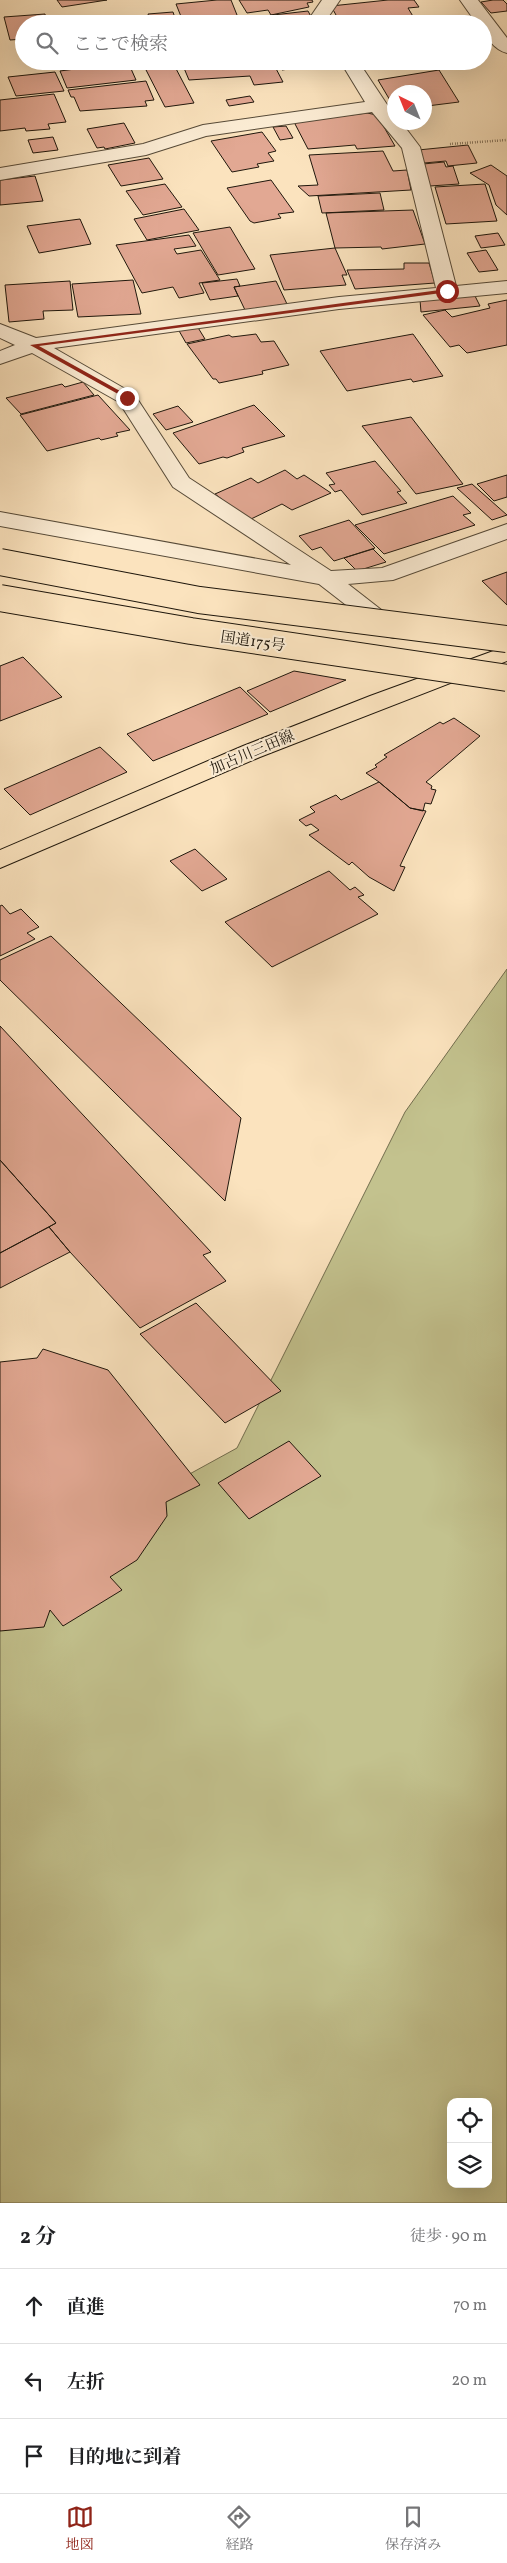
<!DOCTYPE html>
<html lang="ja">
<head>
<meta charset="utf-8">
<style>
	:root { --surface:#fff; --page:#f6f6f6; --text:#202124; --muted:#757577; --line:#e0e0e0; --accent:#8f2418 }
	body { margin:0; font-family:Vollkorn,"Noto Serif JP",serif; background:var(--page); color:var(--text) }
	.controls { position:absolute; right:15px; bottom:15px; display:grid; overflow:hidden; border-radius:10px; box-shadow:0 5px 20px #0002 }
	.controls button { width:45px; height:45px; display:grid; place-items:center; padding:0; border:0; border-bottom:1px solid var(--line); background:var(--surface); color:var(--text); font:25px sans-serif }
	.compass { position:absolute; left:387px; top:85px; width:45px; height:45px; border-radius:50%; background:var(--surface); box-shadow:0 5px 20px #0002; rotate:317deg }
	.stop { position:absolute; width:15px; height:15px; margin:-11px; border:4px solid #8f2418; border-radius:50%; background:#fff }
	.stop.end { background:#8f2418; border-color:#fff; box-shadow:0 1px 5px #0008 }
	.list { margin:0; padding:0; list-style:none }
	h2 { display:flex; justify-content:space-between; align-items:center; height:65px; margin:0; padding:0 20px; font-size:21px }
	h2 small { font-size:16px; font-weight:400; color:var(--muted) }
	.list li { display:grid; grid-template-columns:32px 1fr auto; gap:15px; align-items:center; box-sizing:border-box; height:75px; padding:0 20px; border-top:1px solid var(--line) }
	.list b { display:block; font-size:19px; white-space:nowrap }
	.list em { font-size:16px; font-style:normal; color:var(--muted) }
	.icon { flex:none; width:28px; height:28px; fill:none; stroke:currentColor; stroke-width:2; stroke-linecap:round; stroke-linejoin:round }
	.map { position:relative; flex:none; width:507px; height:2203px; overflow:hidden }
	.search { position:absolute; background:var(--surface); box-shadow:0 5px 20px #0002; left:15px; right:15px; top:15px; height:55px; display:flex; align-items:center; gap:12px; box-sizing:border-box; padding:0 18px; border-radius:28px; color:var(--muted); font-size:19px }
	.sheet { height:290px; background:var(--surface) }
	nav { display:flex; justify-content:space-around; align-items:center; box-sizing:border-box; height:70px; border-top:1px solid var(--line); background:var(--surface); font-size:14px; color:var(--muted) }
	nav a { display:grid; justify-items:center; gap:2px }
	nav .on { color:var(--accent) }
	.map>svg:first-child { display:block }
	.green { fill:#c3c28e; stroke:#716c4d; fill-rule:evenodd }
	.building { fill:#e2a893; stroke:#1f170c }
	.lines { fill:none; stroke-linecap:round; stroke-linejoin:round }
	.minor-casing { stroke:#564a38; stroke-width:2 }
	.major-casing { stroke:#1f170c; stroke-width:2 }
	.path { stroke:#1f170c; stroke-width:2.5; stroke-dasharray:0.5 2; stroke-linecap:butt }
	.minor { fill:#fcedd5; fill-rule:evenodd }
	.major { fill:#fbe3be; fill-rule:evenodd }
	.highway-bridge-casing { stroke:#1f170c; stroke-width:28; stroke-linecap:butt }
	.highway-bridge { stroke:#fbe3be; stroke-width:26 }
	.route { fill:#8f2418 }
	.labels { text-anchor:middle; stroke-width:4; stroke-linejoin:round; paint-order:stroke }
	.street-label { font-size:15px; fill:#1f170c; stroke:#fcedd5 }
</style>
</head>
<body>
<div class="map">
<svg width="507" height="2203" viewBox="0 0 507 2203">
	<rect width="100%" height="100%" fill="#fbe3be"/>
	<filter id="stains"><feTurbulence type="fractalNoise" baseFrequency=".004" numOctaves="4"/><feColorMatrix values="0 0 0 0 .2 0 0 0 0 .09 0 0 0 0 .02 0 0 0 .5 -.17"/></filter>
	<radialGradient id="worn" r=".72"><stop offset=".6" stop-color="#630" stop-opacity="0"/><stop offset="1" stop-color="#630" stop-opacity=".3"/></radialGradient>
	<path class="green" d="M507,969V2203H0V1578L237,1448L405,1112ZM451,2102H488V2184H451Z"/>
	<path class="building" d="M57,0H107L62,7Z
		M217,0H231L239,20L184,24L176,4Z
		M239,0H312L313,2L307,3L309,7L271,15L268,10L247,13Z
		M388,0H414L419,7L408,8L414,18L341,24L331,6Z
		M493,0H503L507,4V11L491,13L481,2Z
		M308,11L315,24H250L247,18Z
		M173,12L177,24H151L148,14Z
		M45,14L47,24H24V39L10,40L4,17Z
		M181,61H272L283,82L254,85L250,76L189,80Z
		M278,61H320L301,64L303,67L282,70Z
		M128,62L136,80L67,88L60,71Z
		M173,63L194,103L165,107L144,66Z
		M439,70L459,102L427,106L424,104V92H394V107L378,80Z
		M55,72L64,91L16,96L8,77Z
		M146,81L154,100L145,101L147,106L80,111L74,97H71L68,90Z
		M54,94L66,122L48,124L50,129L26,131L25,128L0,131V100Z
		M250,96L254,102L229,106L226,100Z
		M367,113L377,115L395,146L357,149L355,145L308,149L294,122Z
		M124,123L135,143L105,149L104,147L97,148L87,129Z
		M286,126L293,138L280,140L273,127Z
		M262,132L276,151L268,153L274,161L257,164L259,167L232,172L211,141Z
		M53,137L58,150L33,153L28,140Z
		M468,145L477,163L448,166L446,161L424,163L418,150Z
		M383,151L393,171L407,170L411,190L309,196L298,186L318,185L309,155Z
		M149,158L163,179L121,186L108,165Z
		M444,162L446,167L453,166L459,184L430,186L423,164Z
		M491,165L507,176V215L496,205L489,185L470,173Z
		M35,176L43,201L0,205V180Z
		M271,180L294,212L278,214L281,218L254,223L250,221L227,188Z
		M165,184L182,207L143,215L126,191Z
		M485,184L497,221L446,224L435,187Z
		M380,193L384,210L322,213L318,196Z
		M184,209L199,230L147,240L134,219Z
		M413,210L425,244L382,249L381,247L335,248L326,213Z
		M80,219L91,244L39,253L27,226Z
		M230,227L255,269L218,275L193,233Z
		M498,233L505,245L481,248L475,236Z
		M189,235L196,246L174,249L177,254L201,250L220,280L199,283L204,293L179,298L173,287L142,293L116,245Z
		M335,248L347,275H342L346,285L284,290L270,255Z
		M486,250L498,270L479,272L467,253Z
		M404,263H429L435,283L355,289L347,270L404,269Z
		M237,279L240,286L234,287L238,296L210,300L202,283Z
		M133,280L141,314L78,317L72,284Z
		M70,281L73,310L43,311L44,319L9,322L5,285Z
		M276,281L287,304L245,310L234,287Z
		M474,294L480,306L421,312L420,300Z
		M507,300V345L467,353L459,345L450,347L423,315L445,310L452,317L490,308L488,304Z
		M197,326L205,339L186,343L178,329Z
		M256,334L261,342L274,341L289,365L262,371L263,374L219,383L216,379H213L187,344L229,335L232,337Z
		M413,334L443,376L413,382L411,379L347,391L320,351Z
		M83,382L94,395L21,414L6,398L62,384L65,387Z
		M98,395L130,430L116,433L118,436L101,440L99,438L47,451L20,415Z
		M254,405L285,436L242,448L244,452L227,458L223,457L199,464L173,433Z
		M178,406L193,422L166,430L153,414Z
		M411,417L463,484L416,494L362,426Z
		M375,461L401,491L397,492L407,503L362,515L341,490L335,492L329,485L335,484L326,473Z
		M285,470L297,479L304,475L331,493L292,510L282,504L249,520L215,494L251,478L258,483Z
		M507,475V497L494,501L477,484Z
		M472,484L507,515L492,520L457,488Z
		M453,496L471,513L463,515L475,525L384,554L355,525Z
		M349,520L375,548L334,561L321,547L312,550L299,536Z
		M373,549L386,562L357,571L344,558Z
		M507,572V605L482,581Z
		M23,657L62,697L0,721V666Z
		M294,671L346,680L270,712L247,691Z
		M240,687L268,714L153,761L127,734Z
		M454,718L480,736L426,782L432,786L431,789L436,790L431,804L425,803L423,811L410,808L379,782L366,773L377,767L375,765L387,757L384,755L440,722L443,724Z
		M100,747L127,772L30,815L4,789Z
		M379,782L410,808L426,811L400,866L405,867L394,891L369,877L352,862L349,865L309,835L319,830L311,824L306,826L299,820L315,812L310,807L336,795L341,800Z
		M195,849L227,879L202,891L170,861Z
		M329,871L350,890L355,887L364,895L358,897L378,914L272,967L225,922Z
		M2,905L10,914L21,909L39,927L27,933L35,939L0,956V906Z
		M51,936L241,1118L225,1201L0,980V960Z
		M0,1026L211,1252L203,1255L226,1281L140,1328L70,1252L49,1227L56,1223L0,1160Z
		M0,1160L56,1223L0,1253Z
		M49,1227L70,1252L0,1288V1253Z
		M196,1303L281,1391L225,1423L140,1334Z
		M43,1349L108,1370L200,1485L166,1502L167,1516L137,1560L110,1577L122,1590L63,1626L50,1610L44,1627L0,1631V1362L37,1358Z
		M289,1441L321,1476L249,1519L218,1483Z"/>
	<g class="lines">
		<defs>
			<path id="minor" d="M322,0H340L329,16L334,24H316L311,16Z
				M460,0H478L507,38V53C495,50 483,36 483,24H477Z
				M340,61H358L394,115V122H401L420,147L456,286L507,281V293L339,309L54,348L134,394L189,478L331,571L382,568L507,524V539L393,580L348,584L402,626L406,631L402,636L394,638L386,636L319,584L0,526V512L291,565L173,487L119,402L32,353L0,364V351L15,345L0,338V324L36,338L339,297L436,288L402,148L372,112L206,136L146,155L0,180V168L143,144L203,125L365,102Z"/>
			<path id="major" d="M507,646V661L260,757L0,868V850L243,746L370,696Z"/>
		</defs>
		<use href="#minor" class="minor-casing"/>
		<use href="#major" class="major-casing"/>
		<path class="path" d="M450,144L507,140"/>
		<use href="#minor" class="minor"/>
		<use href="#major" class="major"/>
		<defs>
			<path id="highway-bridge" d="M0,562L199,600L507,639
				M0,598L191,631L507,678"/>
		</defs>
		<use href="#highway-bridge" class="highway-bridge-casing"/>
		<use href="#highway-bridge" class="highway-bridge"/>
	</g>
	<path class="route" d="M447,289L449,292L39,346L129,396L127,399L30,345Z"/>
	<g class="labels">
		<g class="street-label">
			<text transform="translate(253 641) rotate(8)" y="5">国道175号</text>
			<text transform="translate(252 752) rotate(-23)" y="5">加古川三田線</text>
		</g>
	</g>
	<rect width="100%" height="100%" filter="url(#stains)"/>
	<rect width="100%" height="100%" fill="url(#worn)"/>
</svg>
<div class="controls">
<button><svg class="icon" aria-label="locate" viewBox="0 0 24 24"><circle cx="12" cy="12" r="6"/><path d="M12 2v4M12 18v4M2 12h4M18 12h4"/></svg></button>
<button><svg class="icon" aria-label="layers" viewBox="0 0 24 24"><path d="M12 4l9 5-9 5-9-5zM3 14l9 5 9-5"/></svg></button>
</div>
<svg class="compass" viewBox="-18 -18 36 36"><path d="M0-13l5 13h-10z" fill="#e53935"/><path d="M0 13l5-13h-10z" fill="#757577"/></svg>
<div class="stop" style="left:447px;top:291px"></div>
<div class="stop end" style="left:127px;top:398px"></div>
<div class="search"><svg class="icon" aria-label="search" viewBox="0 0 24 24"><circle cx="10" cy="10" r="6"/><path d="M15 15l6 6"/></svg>ここで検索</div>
</div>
<section class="sheet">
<h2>2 分<small>徒歩 · 90 m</small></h2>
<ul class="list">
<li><svg class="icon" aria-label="ahead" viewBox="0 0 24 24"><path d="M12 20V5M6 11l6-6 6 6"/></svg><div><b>直進</b></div><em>70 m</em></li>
<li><svg class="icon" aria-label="left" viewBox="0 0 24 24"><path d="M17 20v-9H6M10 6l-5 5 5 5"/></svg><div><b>左折</b></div><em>20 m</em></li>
<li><svg class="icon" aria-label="arrive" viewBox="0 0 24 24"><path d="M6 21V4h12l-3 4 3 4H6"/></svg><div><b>目的地に到着</b></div></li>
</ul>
</section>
<nav>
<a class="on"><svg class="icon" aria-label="map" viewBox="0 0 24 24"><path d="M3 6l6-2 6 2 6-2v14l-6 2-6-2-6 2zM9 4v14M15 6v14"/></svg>地図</a>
<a><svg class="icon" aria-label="directions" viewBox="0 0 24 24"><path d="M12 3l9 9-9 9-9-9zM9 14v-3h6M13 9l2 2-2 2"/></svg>経路</a>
<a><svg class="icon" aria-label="saved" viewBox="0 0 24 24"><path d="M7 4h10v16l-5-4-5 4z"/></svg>保存済み</a>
</nav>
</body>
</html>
